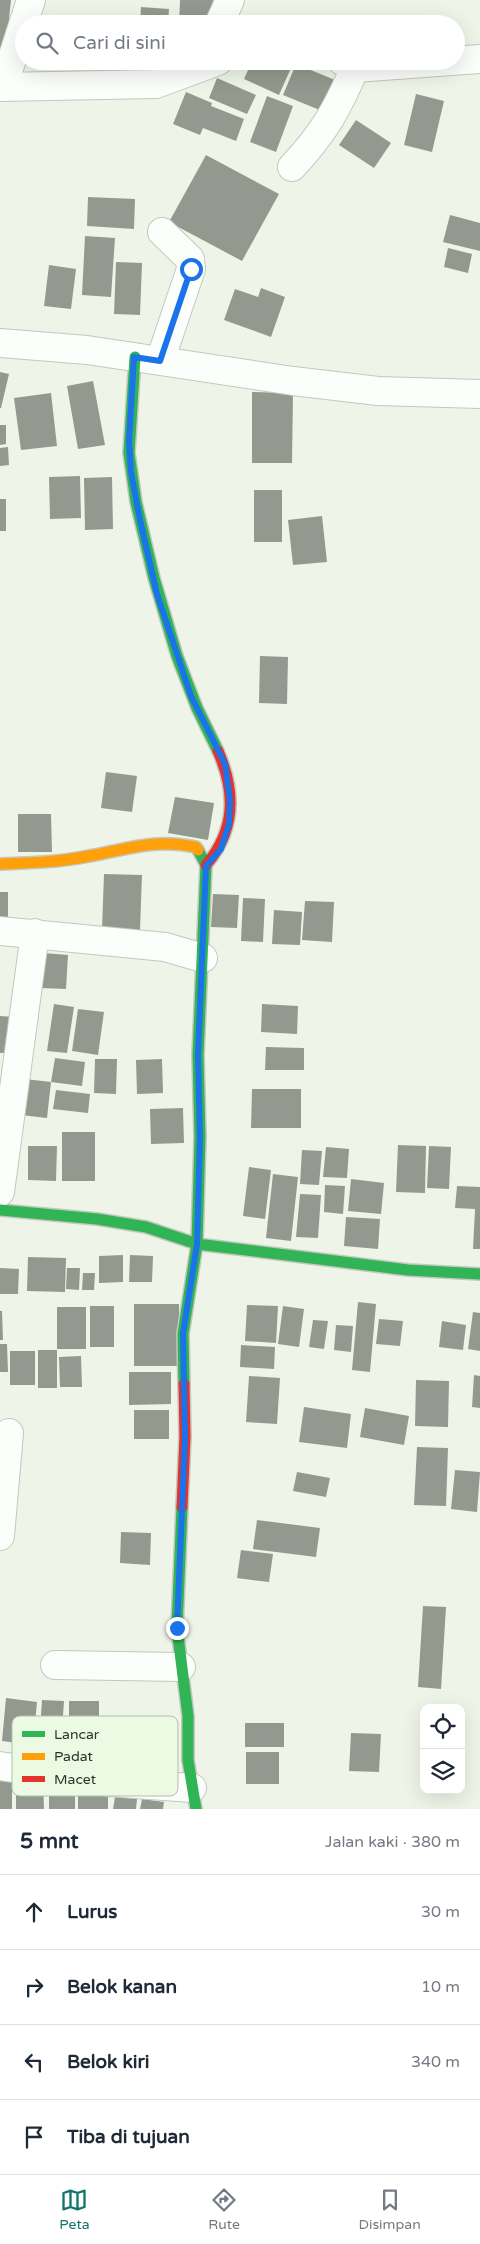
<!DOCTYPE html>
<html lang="id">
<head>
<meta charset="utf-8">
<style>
	:root { --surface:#fff; --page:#f6f6f7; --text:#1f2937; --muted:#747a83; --line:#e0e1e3; --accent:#0f766e }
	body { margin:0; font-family:"Varela Round",sans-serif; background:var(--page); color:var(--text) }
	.controls { position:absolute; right:15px; bottom:15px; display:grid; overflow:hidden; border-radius:10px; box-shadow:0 5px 20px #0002 }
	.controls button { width:45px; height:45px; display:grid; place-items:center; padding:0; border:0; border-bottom:1px solid var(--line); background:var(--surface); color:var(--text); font:25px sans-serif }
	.stop { position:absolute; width:15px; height:15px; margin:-11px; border:4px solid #1a73e8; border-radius:50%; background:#fff }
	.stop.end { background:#1a73e8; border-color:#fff; box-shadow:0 1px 5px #0008 }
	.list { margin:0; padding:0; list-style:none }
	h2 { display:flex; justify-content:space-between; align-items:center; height:65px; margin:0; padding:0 20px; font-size:21px }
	h2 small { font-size:16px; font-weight:400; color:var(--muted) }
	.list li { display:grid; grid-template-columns:32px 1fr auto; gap:15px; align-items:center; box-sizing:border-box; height:75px; padding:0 20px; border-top:1px solid var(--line) }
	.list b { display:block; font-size:19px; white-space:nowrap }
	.list em { font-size:16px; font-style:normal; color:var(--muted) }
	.icon { flex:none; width:28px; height:28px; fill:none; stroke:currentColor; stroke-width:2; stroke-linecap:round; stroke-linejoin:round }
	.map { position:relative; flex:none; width:480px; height:1809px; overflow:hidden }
	.search { position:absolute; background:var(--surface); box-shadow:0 5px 20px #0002; left:15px; right:15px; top:15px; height:55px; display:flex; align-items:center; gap:12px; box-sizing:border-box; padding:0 18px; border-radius:28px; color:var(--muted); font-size:19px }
	.sheet { height:365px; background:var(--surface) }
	nav { display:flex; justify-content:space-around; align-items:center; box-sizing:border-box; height:70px; border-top:1px solid var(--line); background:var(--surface); font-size:14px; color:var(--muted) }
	nav a { display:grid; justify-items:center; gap:2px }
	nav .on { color:var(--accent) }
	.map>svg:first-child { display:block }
	.building { fill:#94998f }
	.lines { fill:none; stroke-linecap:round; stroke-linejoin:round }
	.street-casing { stroke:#c3c8be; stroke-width:30 }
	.fast-casing { stroke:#c3c8be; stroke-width:14 }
	.slow-casing { stroke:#c3c8be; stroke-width:14 }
	.jam-casing { stroke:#c3c8be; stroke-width:14 }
	.street { stroke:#fcfefc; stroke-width:28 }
	.fast { stroke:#30b455; stroke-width:11 }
	.slow { stroke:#ff9f0a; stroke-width:11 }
	.jam { stroke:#e5322d; stroke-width:11 }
	.route { stroke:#1a73e8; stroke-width:6 }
	.key { fill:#edfae3; stroke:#b3beac; stroke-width:1 }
	.key-label { font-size:14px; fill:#2d332a }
</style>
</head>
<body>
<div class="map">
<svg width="480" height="1809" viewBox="0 0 480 1809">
	<rect width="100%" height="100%" fill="#eef5e8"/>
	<path class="building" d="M0,0H11L6,48H0Z
		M180,0H213L211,24H179Z
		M141,7L169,9L168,24H140Z
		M27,19L61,20V24H27Z
		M252,61H274L291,68L279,95L244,79Z
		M296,64L340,82L327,113L283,95Z
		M217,78L256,95L247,114L209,98Z
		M186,92L212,103L211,106L244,119L236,141L203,128L200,135L173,124Z
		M416,94L444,101L432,152L404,145Z
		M267,96L293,106L276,152L250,142Z
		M356,120L391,143L374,168L339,145Z
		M206,155L279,194L242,261L169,222Z
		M88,197L135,199L134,229L87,226Z
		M450,215L480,223V251L443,242Z
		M85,236L115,238L111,297L82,295Z
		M448,248L472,254L468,273L444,267Z
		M116,262L142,263L140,315L114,314Z
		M49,265L76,269L71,309L44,306Z
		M261,288L285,297L271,337L224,320L235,289L258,297Z
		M0,372L9,374L1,408H0Z
		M93,381L105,445L78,449L67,386Z
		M252,392L293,393L292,463H252Z
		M51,393L57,446L21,450L14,398Z
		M0,425H6V444L0,445Z
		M8,447L9,465L0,466V448Z
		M80,476L81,518L50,519L49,477Z
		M112,477L113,529L85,530L84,478Z
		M254,490H282V542H254Z
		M0,499H6V531H0Z
		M322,516L327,562L293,565L288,520Z
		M260,656L288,657L287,704L259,703Z
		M106,772L137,776L132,812L101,808Z
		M175,797L214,803L208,840L168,833Z
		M18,814H51L52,852H18Z
		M104,874L142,875L140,930L102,929Z
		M0,892H8V926H0Z
		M213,894L239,895L237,928L211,927Z
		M243,898L265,899L263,942L241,941Z
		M305,901L334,902L332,942L302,940Z
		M274,910L302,912L300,945L272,944Z
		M44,953L68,955L66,989L41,988Z
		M54,1004L74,1007L67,1053L47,1051Z
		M262,1004L298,1006L297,1034L261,1032Z
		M78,1009L104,1012L98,1055L72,1051Z
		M0,1016L14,1017L12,1053H0Z
		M266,1047L304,1048V1070H265Z
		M55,1058L85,1062L82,1086L51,1082Z
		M95,1059H117L116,1094L94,1093Z
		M162,1059L163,1093L137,1094L136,1060Z
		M25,1079L51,1082L47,1118L21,1115Z
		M252,1089H301V1128H251Z
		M56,1090L90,1094L88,1113L53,1109Z
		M183,1108L184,1143L151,1144L150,1109Z
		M62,1132H95V1181H62Z
		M398,1145L426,1146L425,1193L396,1192Z
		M28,1146H57L56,1181L28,1180Z
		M429,1146L451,1147L449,1189L427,1188Z
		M326,1147L349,1149L347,1178L323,1177Z
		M302,1150L322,1151L319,1185L300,1184Z
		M249,1167L271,1170L265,1219L243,1216Z
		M273,1174L298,1177L291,1241L266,1238Z
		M351,1179L384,1183L381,1214L348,1211Z
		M325,1185L345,1186L343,1214L324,1212Z
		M457,1186L480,1187V1249H473L475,1209L455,1208Z
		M300,1194L321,1195L318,1238L296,1237Z
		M346,1217L380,1219L378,1249L344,1246Z
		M123,1255V1282L99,1283V1256Z
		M130,1255L153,1256L152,1282H129Z
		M28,1257L66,1258L65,1292L27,1291Z
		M0,1268L19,1269L18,1294H0Z
		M67,1268H80L79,1290L66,1289Z
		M83,1273H95L94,1290H82Z
		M358,1302L376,1304L370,1372L352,1370Z
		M134,1304H179V1366H134Z
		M247,1305L278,1306L276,1343L245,1341Z
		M90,1306H114V1347H90Z
		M283,1306L304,1309L299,1347L278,1344Z
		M57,1307H86V1349H57Z
		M0,1311H2L3,1340H0Z
		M473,1312L480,1313V1351L468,1349Z
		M379,1319L403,1321L400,1346L376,1344Z
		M313,1320L328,1321L324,1349L309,1347Z
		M442,1321L466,1325L463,1350L439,1347Z
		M336,1325L353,1326L351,1352L334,1350Z
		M0,1344H7L8,1372H0Z
		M241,1345L275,1347L274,1369L240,1367Z
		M38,1350H57V1388H38Z
		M10,1351H35V1385H10Z
		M81,1356L82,1387H60L59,1357Z
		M129,1372H171V1404L129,1405Z
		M474,1375L480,1376V1408L472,1407Z
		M249,1376L280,1378L277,1424L246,1422Z
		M416,1380L449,1381L448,1427L415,1426Z
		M304,1407L351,1414L347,1448L299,1442Z
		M365,1408L409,1416L404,1445L360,1437Z
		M134,1410H169V1439H134Z
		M417,1447L448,1448L446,1506L414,1505Z
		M455,1470L480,1472L477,1512L451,1509Z
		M297,1472L330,1478L326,1497L293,1491Z
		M257,1520L320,1528L316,1557L253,1549Z
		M121,1532L151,1533L150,1565L120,1563Z
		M241,1550L273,1554L269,1582L237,1578Z
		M423,1606L446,1607L441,1689L418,1687Z
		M6,1698L37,1702L33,1745L2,1741Z
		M42,1700L64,1701L61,1746L39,1745Z
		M69,1701H99V1725H69Z
		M245,1723H284V1747H245Z
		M351,1733L381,1734L379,1772L349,1771Z
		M246,1752H279V1784H246Z
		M0,1777H12V1809H0Z
		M43,1780L44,1809H16V1781Z
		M78,1788H108V1809H78Z
		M49,1790L75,1791V1809H49Z
		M115,1797L137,1799L136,1809H113Z
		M142,1799L164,1802L163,1809H140Z"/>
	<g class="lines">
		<defs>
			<path id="street" d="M219,24L230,0
				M342,61L355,68L480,59
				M0,87L156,84L218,61
				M3,87L31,0
				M292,167C324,133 336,111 355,68
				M0,343L87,350L293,381L378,391L480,394
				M160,361L191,269L190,259L162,232
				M0,931L165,947L203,958
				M0,1192L35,933
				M0,1536L9,1433
				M55,1665L181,1667
				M0,1766L108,1782L192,1788"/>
			<path id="fast" d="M135,357L129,453L136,502L154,578L177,656L197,708L218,751
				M0,1210L97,1219L146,1227L197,1244L408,1270L480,1274
				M184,1384L183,1334L197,1244L200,1137L198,1055L206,865L198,850
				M182,1507L177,1628L188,1716V1760L196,1809"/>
			<path id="slow" d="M0,864C30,863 60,862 89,856C128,849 156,838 196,847L198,850"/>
			<path id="jam" d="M206,865C236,830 236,792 218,751
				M182,1507L185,1437L184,1384"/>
		</defs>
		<use href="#street" class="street-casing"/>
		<use href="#fast" class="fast-casing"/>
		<use href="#slow" class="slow-casing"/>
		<use href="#jam" class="jam-casing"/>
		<use href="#street" class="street"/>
		<use href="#fast" class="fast"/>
		<use href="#slow" class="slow"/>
		<use href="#jam" class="jam"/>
	</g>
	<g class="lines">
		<path class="route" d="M177,1628L185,1437L183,1334L197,1244L200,1137L198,1055L206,866L221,849L229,824L230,800L225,764L191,696L157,594L140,520L131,472L129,441L134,357L160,361L191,269"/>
	</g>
	<rect x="12" y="1716" width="166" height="80" rx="8" class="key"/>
	<rect x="22" y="1731" width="23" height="6" fill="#30b455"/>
	<rect x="22" y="1753" width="23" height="7" fill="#ff9f0a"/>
	<rect x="22" y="1776" width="23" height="6" fill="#e5322d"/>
	<g class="key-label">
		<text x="54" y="1739">Lancar</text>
		<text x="54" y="1761">Padat</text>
		<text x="54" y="1784">Macet</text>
	</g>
</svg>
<div class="controls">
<button><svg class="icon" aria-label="locate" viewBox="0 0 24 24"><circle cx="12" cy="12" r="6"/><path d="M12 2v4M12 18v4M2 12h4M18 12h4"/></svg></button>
<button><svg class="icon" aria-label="layers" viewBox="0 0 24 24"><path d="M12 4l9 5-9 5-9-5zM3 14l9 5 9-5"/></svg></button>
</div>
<div class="stop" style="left:191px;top:269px"></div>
<div class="stop end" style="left:177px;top:1628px"></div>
<div class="search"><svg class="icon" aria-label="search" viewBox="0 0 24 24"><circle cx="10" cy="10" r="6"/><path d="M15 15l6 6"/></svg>Cari di sini</div>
</div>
<section class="sheet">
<h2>5 mnt<small>Jalan kaki · 380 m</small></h2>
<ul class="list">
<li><svg class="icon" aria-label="ahead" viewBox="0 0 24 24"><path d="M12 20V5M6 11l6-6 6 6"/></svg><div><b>Lurus</b></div><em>30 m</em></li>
<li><svg class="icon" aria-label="right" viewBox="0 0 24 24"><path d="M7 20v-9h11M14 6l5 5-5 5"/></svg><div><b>Belok kanan</b></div><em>10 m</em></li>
<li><svg class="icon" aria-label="left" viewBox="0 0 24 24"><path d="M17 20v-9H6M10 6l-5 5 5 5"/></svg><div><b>Belok kiri</b></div><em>340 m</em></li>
<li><svg class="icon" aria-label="arrive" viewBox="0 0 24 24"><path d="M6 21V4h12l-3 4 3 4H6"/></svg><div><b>Tiba di tujuan</b></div></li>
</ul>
</section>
<nav>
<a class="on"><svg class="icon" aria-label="map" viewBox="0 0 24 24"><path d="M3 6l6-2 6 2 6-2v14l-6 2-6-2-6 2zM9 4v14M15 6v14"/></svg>Peta</a>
<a><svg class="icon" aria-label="directions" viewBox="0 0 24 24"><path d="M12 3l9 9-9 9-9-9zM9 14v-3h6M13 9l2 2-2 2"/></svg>Rute</a>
<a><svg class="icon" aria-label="saved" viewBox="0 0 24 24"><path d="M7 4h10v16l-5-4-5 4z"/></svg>Disimpan</a>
</nav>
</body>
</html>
